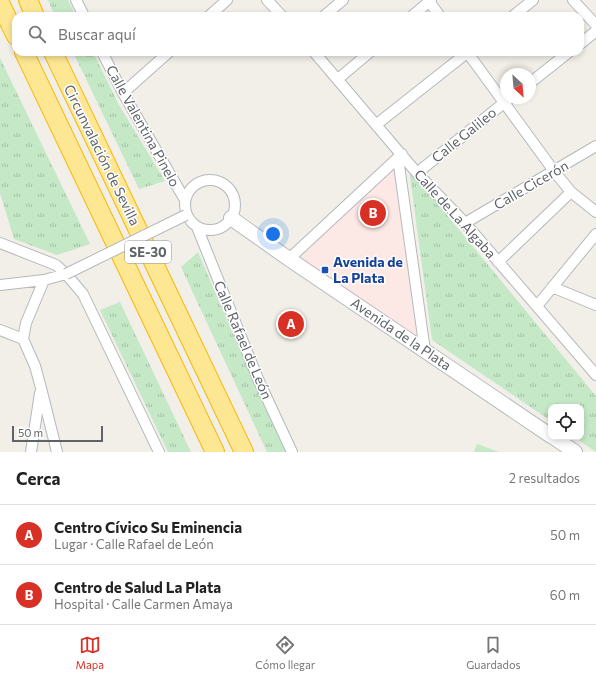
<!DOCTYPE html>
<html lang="es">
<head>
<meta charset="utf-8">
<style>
	:root { --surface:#fff; --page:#f6f6f6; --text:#222; --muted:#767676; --line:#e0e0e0; --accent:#d93025 }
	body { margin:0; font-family:Commissioner,sans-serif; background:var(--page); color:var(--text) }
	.controls { position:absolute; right:12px; bottom:12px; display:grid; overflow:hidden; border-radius:8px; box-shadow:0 2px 6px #0003 }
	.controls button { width:36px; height:36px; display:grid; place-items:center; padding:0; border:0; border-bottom:1px solid var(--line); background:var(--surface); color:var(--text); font:20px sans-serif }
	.compass { position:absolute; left:500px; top:68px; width:36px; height:36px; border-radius:50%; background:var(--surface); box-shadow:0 2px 6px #0003; rotate:154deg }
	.scale { position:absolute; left:12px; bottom:10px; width:91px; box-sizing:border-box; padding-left:4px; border:2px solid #5f6368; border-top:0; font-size:11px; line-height:14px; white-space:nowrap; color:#5f6368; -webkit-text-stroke:3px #fff; paint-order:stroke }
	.you { position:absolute; left:273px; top:234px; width:14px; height:14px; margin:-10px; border:3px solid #fff; border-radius:50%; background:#1a73e8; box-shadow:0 0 0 6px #1a73e833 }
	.badge { display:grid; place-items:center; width:26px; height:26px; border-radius:50%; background:var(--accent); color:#fff; font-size:13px; font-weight:700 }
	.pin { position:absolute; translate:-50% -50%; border:2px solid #fff; box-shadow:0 1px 4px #0006 }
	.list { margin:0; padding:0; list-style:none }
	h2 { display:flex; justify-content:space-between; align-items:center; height:52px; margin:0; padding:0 16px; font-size:17px }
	h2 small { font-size:13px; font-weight:400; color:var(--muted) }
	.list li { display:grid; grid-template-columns:26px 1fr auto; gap:12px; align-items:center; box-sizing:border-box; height:60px; padding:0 16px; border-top:1px solid var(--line) }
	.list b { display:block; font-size:15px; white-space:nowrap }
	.list p { margin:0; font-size:13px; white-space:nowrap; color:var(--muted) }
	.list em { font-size:13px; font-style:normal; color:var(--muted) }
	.icon { flex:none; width:22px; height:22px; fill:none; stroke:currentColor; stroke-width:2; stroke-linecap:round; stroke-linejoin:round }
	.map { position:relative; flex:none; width:596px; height:452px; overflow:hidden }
	.search { position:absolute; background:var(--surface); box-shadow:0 2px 6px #0003; left:12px; right:12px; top:12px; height:44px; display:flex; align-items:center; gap:10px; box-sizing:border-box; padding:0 14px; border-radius:12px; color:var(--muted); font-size:15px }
	.sheet { height:172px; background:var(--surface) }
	nav { display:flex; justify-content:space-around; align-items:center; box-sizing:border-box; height:56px; border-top:1px solid var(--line); background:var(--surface); font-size:11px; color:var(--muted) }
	nav a { display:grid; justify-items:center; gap:2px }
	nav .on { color:var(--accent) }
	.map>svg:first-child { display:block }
	.medical { fill:#fce9e6 }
	.grass { fill:url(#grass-tufts) }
	.pitch { fill:#c5e8c6 }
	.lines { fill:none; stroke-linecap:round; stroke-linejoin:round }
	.street-casing { stroke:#b5b8bc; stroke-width:12 }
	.secondary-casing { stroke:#b6babf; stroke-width:16 }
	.highway-casing { stroke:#f9b600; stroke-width:20 }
	.street { stroke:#fff; stroke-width:10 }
	.secondary { stroke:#fff; stroke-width:14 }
	.highway { stroke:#fde793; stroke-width:18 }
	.street-bridge-casing { stroke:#b5b8bc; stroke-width:12; stroke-linecap:butt }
	.street-bridge { stroke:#fff; stroke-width:10 }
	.transit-dot { fill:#1a4fb4; stroke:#fff; stroke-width:1.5 }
	.labels { text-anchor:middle; stroke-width:3; stroke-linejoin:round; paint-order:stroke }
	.shield { fill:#fff; stroke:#8f9295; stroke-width:1 }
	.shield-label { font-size:13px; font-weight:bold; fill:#5f6368 }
	.street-label { font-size:14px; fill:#5f6368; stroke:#fff }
	.transit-label { font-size:14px; font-weight:bold; fill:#164399; stroke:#fff; text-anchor:start }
</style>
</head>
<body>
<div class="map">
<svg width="596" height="452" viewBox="0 0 596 452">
	<defs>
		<pattern id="grass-tufts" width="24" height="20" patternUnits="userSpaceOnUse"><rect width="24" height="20" fill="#c5e8c6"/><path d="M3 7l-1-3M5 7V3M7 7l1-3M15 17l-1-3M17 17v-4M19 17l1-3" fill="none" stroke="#a3c0a5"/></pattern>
	</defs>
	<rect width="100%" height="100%" fill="#f1efe8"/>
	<path class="medical" d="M394,168L419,338L296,257Z"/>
	<path class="grass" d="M48,0H68L76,16H55Z
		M73,52H93L119,105L165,181L139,189Z
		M0,58L90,244L57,255L14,239L0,193Z
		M409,169L596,396V452L574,437H581V407H551V421L432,340Z
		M198,252L252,378L286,452H267L181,267Z
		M120,302L191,452H168L100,310Z"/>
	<path class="pitch" d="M477,444L499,452H474Z"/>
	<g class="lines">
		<defs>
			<path id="street" d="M76,0L84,16
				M267,0L282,16
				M428,0L440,16
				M573,0L596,25
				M209,16L227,0
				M324,16L343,0
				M412,16L431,0
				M513,16L533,0
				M580,44L596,31
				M102,52L123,93L185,200
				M314,52L417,173L465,223L596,375
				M467,52L554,171L571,192L596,212
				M338,79L370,52
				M530,83L569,52
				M123,93L169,52
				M377,124L468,52
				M398,158L425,351
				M417,173L510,98
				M185 205a25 25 0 1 1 50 0a25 25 0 1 1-50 0Z
				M465,223L596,146
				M197,227L258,379L292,452
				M0,243L56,265L66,274L83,294L159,452
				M289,259L402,154
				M498,262L571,192
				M44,280L26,323L23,339L35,366L41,388L57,452
				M0,285L44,280L66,274
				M552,287L596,305
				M537,306L596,234
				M0,330L23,339
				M31,452L40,393"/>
			<path id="secondary" d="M231,218L289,259L551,436
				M553,437L575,452"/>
			<path id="highway" d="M28,0L35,16
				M0,3L16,36
				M24,52L215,452
				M53,52L244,452"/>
		</defs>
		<use href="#street" class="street-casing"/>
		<use href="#secondary" class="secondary-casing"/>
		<use href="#highway" class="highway-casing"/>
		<use href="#street" class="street"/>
		<use href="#secondary" class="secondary"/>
		<use href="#highway" class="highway"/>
		<defs>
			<path id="street-bridge" d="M66,274L186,215"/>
		</defs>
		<use href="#street-bridge" class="street-bridge-casing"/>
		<use href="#street-bridge" class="street-bridge"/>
	</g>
	<rect class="transit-dot" x="321" y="266" width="8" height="8" rx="2"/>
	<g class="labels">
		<rect class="shield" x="125" y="241" width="46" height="22" rx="3"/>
		<g class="shield-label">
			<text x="148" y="257">SE-30</text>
		</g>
		<g class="street-label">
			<text transform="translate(143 126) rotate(61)" y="5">Calle Valentina Pinelo</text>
			<text transform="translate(464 135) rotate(-39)" y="5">Calle Galileo</text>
			<text transform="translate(102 155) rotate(64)" y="5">Circunvalación de Sevilla</text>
			<text transform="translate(531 185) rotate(-30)" y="5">Calle Cicerón</text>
			<text transform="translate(455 214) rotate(48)" y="5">Calle de La Algaba</text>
			<text transform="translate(401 334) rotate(34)" y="5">Avenida de la Plata</text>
			<text transform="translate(243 340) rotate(67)" y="5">Calle Rafael de León</text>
		</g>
		<g class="transit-label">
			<text x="333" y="267">Avenida de<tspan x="333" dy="16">La Plata</tspan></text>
		</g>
	</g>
</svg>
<div class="controls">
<button><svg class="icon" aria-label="locate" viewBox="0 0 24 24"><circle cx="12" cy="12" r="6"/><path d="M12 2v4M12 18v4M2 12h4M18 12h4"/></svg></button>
</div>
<svg class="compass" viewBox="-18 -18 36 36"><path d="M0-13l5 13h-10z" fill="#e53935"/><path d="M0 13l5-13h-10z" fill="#767676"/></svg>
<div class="scale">50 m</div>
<div class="you"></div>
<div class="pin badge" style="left:291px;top:324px">A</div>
<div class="pin badge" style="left:373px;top:213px">B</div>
<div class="search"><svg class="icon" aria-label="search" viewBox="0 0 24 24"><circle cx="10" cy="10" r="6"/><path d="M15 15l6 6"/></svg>Buscar aquí</div>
</div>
<section class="sheet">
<h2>Cerca<small>2 resultados</small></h2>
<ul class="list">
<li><span class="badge">A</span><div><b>Centro Cívico Su Eminencia</b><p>Lugar · Calle Rafael de León</p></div><em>50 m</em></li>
<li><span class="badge">B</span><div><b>Centro de Salud La Plata</b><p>Hospital · Calle Carmen Amaya</p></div><em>60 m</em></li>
</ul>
</section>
<nav>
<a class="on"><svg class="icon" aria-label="map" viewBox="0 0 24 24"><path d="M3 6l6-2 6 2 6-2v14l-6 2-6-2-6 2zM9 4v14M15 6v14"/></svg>Mapa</a>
<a><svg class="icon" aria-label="directions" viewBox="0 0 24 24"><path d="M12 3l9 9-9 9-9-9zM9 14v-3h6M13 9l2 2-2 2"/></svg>Cómo llegar</a>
<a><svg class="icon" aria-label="saved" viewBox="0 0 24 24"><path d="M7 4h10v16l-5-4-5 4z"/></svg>Guardados</a>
</nav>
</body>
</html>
